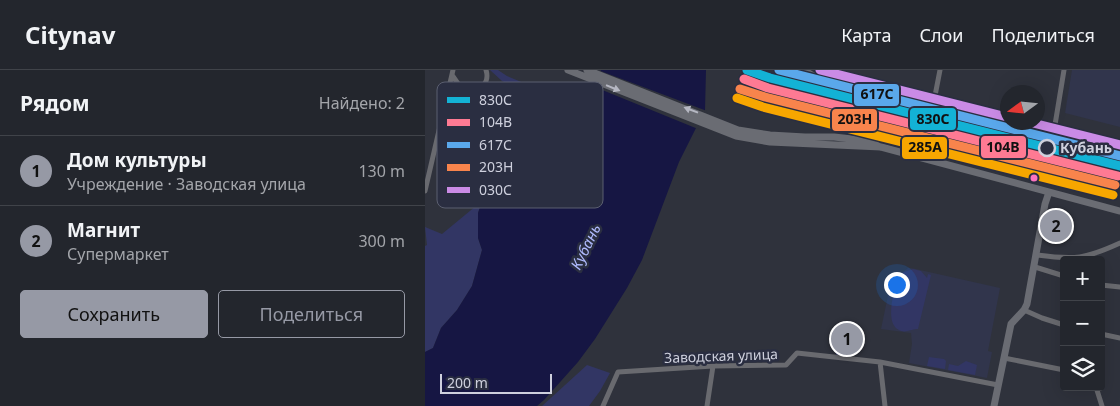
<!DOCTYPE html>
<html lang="ru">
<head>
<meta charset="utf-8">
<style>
	:root { --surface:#23262d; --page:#2b2e35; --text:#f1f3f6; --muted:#a3a5aa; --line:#404349; --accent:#9699a5 }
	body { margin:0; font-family:"Noto Sans",sans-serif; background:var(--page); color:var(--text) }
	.controls { position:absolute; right:15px; bottom:15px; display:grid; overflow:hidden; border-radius:5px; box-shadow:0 5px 20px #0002 }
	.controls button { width:45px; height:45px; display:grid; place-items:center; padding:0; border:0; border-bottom:1px solid var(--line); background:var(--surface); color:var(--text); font:25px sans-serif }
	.compass { position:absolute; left:575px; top:15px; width:45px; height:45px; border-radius:50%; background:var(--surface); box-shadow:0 5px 20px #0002; rotate:255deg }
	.scale { position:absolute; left:15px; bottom:12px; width:112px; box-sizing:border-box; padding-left:5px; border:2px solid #ced0dd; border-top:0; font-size:14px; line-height:18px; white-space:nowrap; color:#ced0dd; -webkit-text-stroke:4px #2a2e41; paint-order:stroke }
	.you { position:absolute; left:471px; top:214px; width:18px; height:18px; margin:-12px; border:4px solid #fff; border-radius:50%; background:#1a73e8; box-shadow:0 0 0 8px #1a73e833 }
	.badge { display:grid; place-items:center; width:32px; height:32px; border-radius:50%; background:var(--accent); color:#111; font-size:16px; font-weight:700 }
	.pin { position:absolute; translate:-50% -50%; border:2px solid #fff; box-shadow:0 1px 5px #0006 }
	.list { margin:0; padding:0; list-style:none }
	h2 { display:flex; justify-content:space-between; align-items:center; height:65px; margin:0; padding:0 20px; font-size:21px }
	h2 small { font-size:16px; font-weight:400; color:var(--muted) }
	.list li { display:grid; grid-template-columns:32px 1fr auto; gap:15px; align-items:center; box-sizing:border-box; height:70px; padding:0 20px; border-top:1px solid var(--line) }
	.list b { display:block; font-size:19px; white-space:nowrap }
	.list p { margin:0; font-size:16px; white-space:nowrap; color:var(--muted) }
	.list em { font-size:16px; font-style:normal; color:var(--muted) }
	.actions { display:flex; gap:10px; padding:15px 20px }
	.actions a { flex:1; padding:11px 0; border:1px solid var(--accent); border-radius:5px; text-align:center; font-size:18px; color:var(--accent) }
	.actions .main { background:var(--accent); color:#111 }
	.icon { flex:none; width:28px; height:28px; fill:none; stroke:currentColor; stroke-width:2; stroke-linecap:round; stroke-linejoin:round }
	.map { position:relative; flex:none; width:695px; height:336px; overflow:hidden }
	header { display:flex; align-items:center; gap:30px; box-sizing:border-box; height:70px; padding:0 25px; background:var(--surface); border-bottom:1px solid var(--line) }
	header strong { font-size:24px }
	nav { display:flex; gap:28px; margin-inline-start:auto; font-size:18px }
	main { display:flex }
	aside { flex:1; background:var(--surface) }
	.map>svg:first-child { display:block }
	.built { fill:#31354c }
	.green { fill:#323664 }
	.water { fill:#161643 }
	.pier { fill:#2f323c }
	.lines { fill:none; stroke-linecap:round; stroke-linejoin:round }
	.minor { stroke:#696a6f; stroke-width:5 }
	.major { stroke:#6a6c73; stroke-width:7 }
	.rail-1-casing { stroke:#2a2e41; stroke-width:12 }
	.rail-2-casing { stroke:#2a2e41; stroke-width:12 }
	.rail-3-casing { stroke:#2a2e41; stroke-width:12 }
	.rail-4-casing { stroke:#2a2e41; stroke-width:12 }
	.rail-5-casing { stroke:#2a2e41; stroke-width:12 }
	.rail-6-casing { stroke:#2a2e41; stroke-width:12 }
	.rail-1 { stroke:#13b2d5; stroke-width:9 }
	.rail-2 { stroke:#fe7a93; stroke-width:9 }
	.rail-3 { stroke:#5aa8eb; stroke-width:9 }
	.rail-4 { stroke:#f8844c; stroke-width:9 }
	.rail-5 { stroke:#ca8be6; stroke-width:9 }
	.rail-6 { stroke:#f7a600; stroke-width:9 }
	.oneway { fill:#b5b7c2 }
	.stop-dot { fill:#2a2e41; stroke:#ced0dd; stroke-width:2.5 }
	.bus-dot { fill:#fc73be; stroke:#2a2e41; stroke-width:2 }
	.labels { text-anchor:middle; stroke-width:5; stroke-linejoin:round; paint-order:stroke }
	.stop-label { font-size:14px; font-weight:bold; fill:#ced0dd; stroke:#2a2e41; text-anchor:start }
	.street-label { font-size:14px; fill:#ced0dd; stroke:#2a2e41 }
	.water-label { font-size:15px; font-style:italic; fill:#afbafd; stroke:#2a2e41 }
	.key { fill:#2a2e41; stroke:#5b5f70; stroke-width:1 }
	.key-label { font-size:14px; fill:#ced0dd }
	.line-badge { stroke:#2a2e41; stroke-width:2 }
	.pale-badge-label { font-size:14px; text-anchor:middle; font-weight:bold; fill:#111 }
</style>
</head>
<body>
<header>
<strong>Citynav</strong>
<nav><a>Карта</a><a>Слои</a><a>Поделиться</a></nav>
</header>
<main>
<aside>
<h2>Рядом<small>Найдено: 2</small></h2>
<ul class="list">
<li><span class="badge">1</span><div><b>Дом культуры</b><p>Учреждение · Заводская улица</p></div><em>130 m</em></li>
<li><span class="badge">2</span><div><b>Магнит</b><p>Супермаркет</p></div><em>300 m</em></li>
</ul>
<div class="actions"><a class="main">Сохранить</a><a>Поделиться</a></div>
</aside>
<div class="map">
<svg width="695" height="336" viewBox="0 0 695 336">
	<rect width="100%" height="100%" fill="#2f323c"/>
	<path class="built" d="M647,0H695V57L640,43Z
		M483,198H486L575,218L563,281L567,282L562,308L484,293L487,274L486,263L456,259L466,211Z"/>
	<path class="green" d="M65,0H73L82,6L145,32L102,65L91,52L112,34L113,31L111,29L77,11Z
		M57,131L53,143V168L57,180L47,216L32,240L16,258L8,278L0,282V176L2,175L0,157L17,164Z
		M488,199L496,201L502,208L503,204L506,205L493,259C487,258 481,264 474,260C459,253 469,219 474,207L479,202Z
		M431,275L432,283L411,285L410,276Z
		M504,287L519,289L521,291L520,299L502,296Z
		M541,291L552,295L550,305L523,300L524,294L533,296Z
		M162,295L185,303L175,321L164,336H117Z"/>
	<path class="water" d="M176,0H281L280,40L254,92L217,190L202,218L170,269L153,292L119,330L112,336H0V282L8,278L16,258L32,240L47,216L57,180L53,168V143L66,105L87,74L97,72L106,63L166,18Z"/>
	<path class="pier" d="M173,0L282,41L277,53L273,59L165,15Z"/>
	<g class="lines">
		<path class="minor" d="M381,0C398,14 426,11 448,15C493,24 538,39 582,50
			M27,5L36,18C50,25 66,16 61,0
			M509,31L515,0
			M594,52L695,78
			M629,61L639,0
			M0,121L28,0
			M612,185C650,190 660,189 695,173
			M610,197L639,206
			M676,215L695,217
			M599,240L617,248L639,255
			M676,264L695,268
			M579,288L639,300
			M671,317L677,336
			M178,336L193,302L288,296L361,295L372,283L455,292
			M282,336L288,296
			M460,336L455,292L573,315"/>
		<path class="major" d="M143,0L311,66L345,72L456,77L695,141
			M162,0L313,60L345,65L380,67H409L445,71L455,77
			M569,336L586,254L599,240L602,234L620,134L624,122"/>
		<defs>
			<path id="rail-1" d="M322,0L345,8L695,96"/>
			<path id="rail-2" d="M319,9L343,18L693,106"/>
			<path id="rail-3" d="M354,0L695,86"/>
			<path id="rail-4" d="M315,19L340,27L690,115"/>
			<path id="rail-5" d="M395,0L582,47
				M604,52L695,75"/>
			<path id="rail-6" d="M312,28L338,37L688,125"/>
		</defs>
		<use href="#rail-1" class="rail-1-casing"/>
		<use href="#rail-2" class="rail-2-casing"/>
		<use href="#rail-3" class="rail-3-casing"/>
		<use href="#rail-4" class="rail-4-casing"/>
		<use href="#rail-5" class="rail-5-casing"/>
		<use href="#rail-6" class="rail-6-casing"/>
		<use href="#rail-1" class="rail-1"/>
		<use href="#rail-2" class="rail-2"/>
		<use href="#rail-3" class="rail-3"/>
		<use href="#rail-4" class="rail-4"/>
		<use href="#rail-5" class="rail-5"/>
		<use href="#rail-6" class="rail-6"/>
	</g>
	<defs><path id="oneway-solid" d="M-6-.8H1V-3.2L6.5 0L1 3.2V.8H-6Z" transform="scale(1.25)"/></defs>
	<g class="oneway">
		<use href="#oneway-solid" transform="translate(188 18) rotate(22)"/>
		<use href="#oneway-solid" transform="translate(266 40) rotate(-159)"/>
	</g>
	<circle class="stop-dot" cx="622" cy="78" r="8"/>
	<circle class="bus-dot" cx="609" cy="108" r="4.5"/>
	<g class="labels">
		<g class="stop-label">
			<text x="635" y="83">Кубань</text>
		</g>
		<g class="street-label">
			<text transform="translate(296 286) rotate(-2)" y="5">Заводская улица</text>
		</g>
		<g class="water-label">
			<text transform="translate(161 177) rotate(-64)" y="5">Кубань</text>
		</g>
	</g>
	<rect x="12" y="12" width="166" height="126" rx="8" class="key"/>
	<rect x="22" y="27" width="23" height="6" fill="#13b2d5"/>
	<rect x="22" y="49" width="23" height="7" fill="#fe7a93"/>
	<rect x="22" y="72" width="23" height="6" fill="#5aa8eb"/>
	<rect x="22" y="94" width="23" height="7" fill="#f8844c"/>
	<rect x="22" y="117" width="23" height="6" fill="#ca8be6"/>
	<g class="key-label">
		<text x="54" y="35">830С</text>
		<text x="54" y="57">104В</text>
		<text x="54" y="80">617C</text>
		<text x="54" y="102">203Н</text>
		<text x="54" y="125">030C</text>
	</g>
	<g class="line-badge">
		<rect x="428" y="13" width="47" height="24" rx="5" fill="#5aa8eb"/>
		<rect x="484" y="37" width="48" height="24" rx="5" fill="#13b2d5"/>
		<rect x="406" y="38" width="47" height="24" rx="5" fill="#f8844c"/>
		<rect x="555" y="65" width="47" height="24" rx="5" fill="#fe7a93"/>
		<rect x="476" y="66" width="47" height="24" rx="5" fill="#f7a600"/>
	</g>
	<g class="pale-badge-label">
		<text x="452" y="29">617C</text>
		<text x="508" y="54">830С</text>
		<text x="430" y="54">203Н</text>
		<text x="578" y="82">104В</text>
		<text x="500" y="82">285А</text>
	</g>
</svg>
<div class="controls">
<button>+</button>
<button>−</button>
<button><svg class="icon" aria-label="layers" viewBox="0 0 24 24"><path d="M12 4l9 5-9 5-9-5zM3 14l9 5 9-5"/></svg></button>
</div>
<svg class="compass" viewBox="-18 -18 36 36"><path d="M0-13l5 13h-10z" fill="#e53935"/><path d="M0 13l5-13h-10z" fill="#a3a5aa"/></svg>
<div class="scale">200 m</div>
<div class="you"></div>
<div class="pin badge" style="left:422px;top:269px">1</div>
<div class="pin badge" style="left:631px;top:156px">2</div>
</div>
</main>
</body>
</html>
